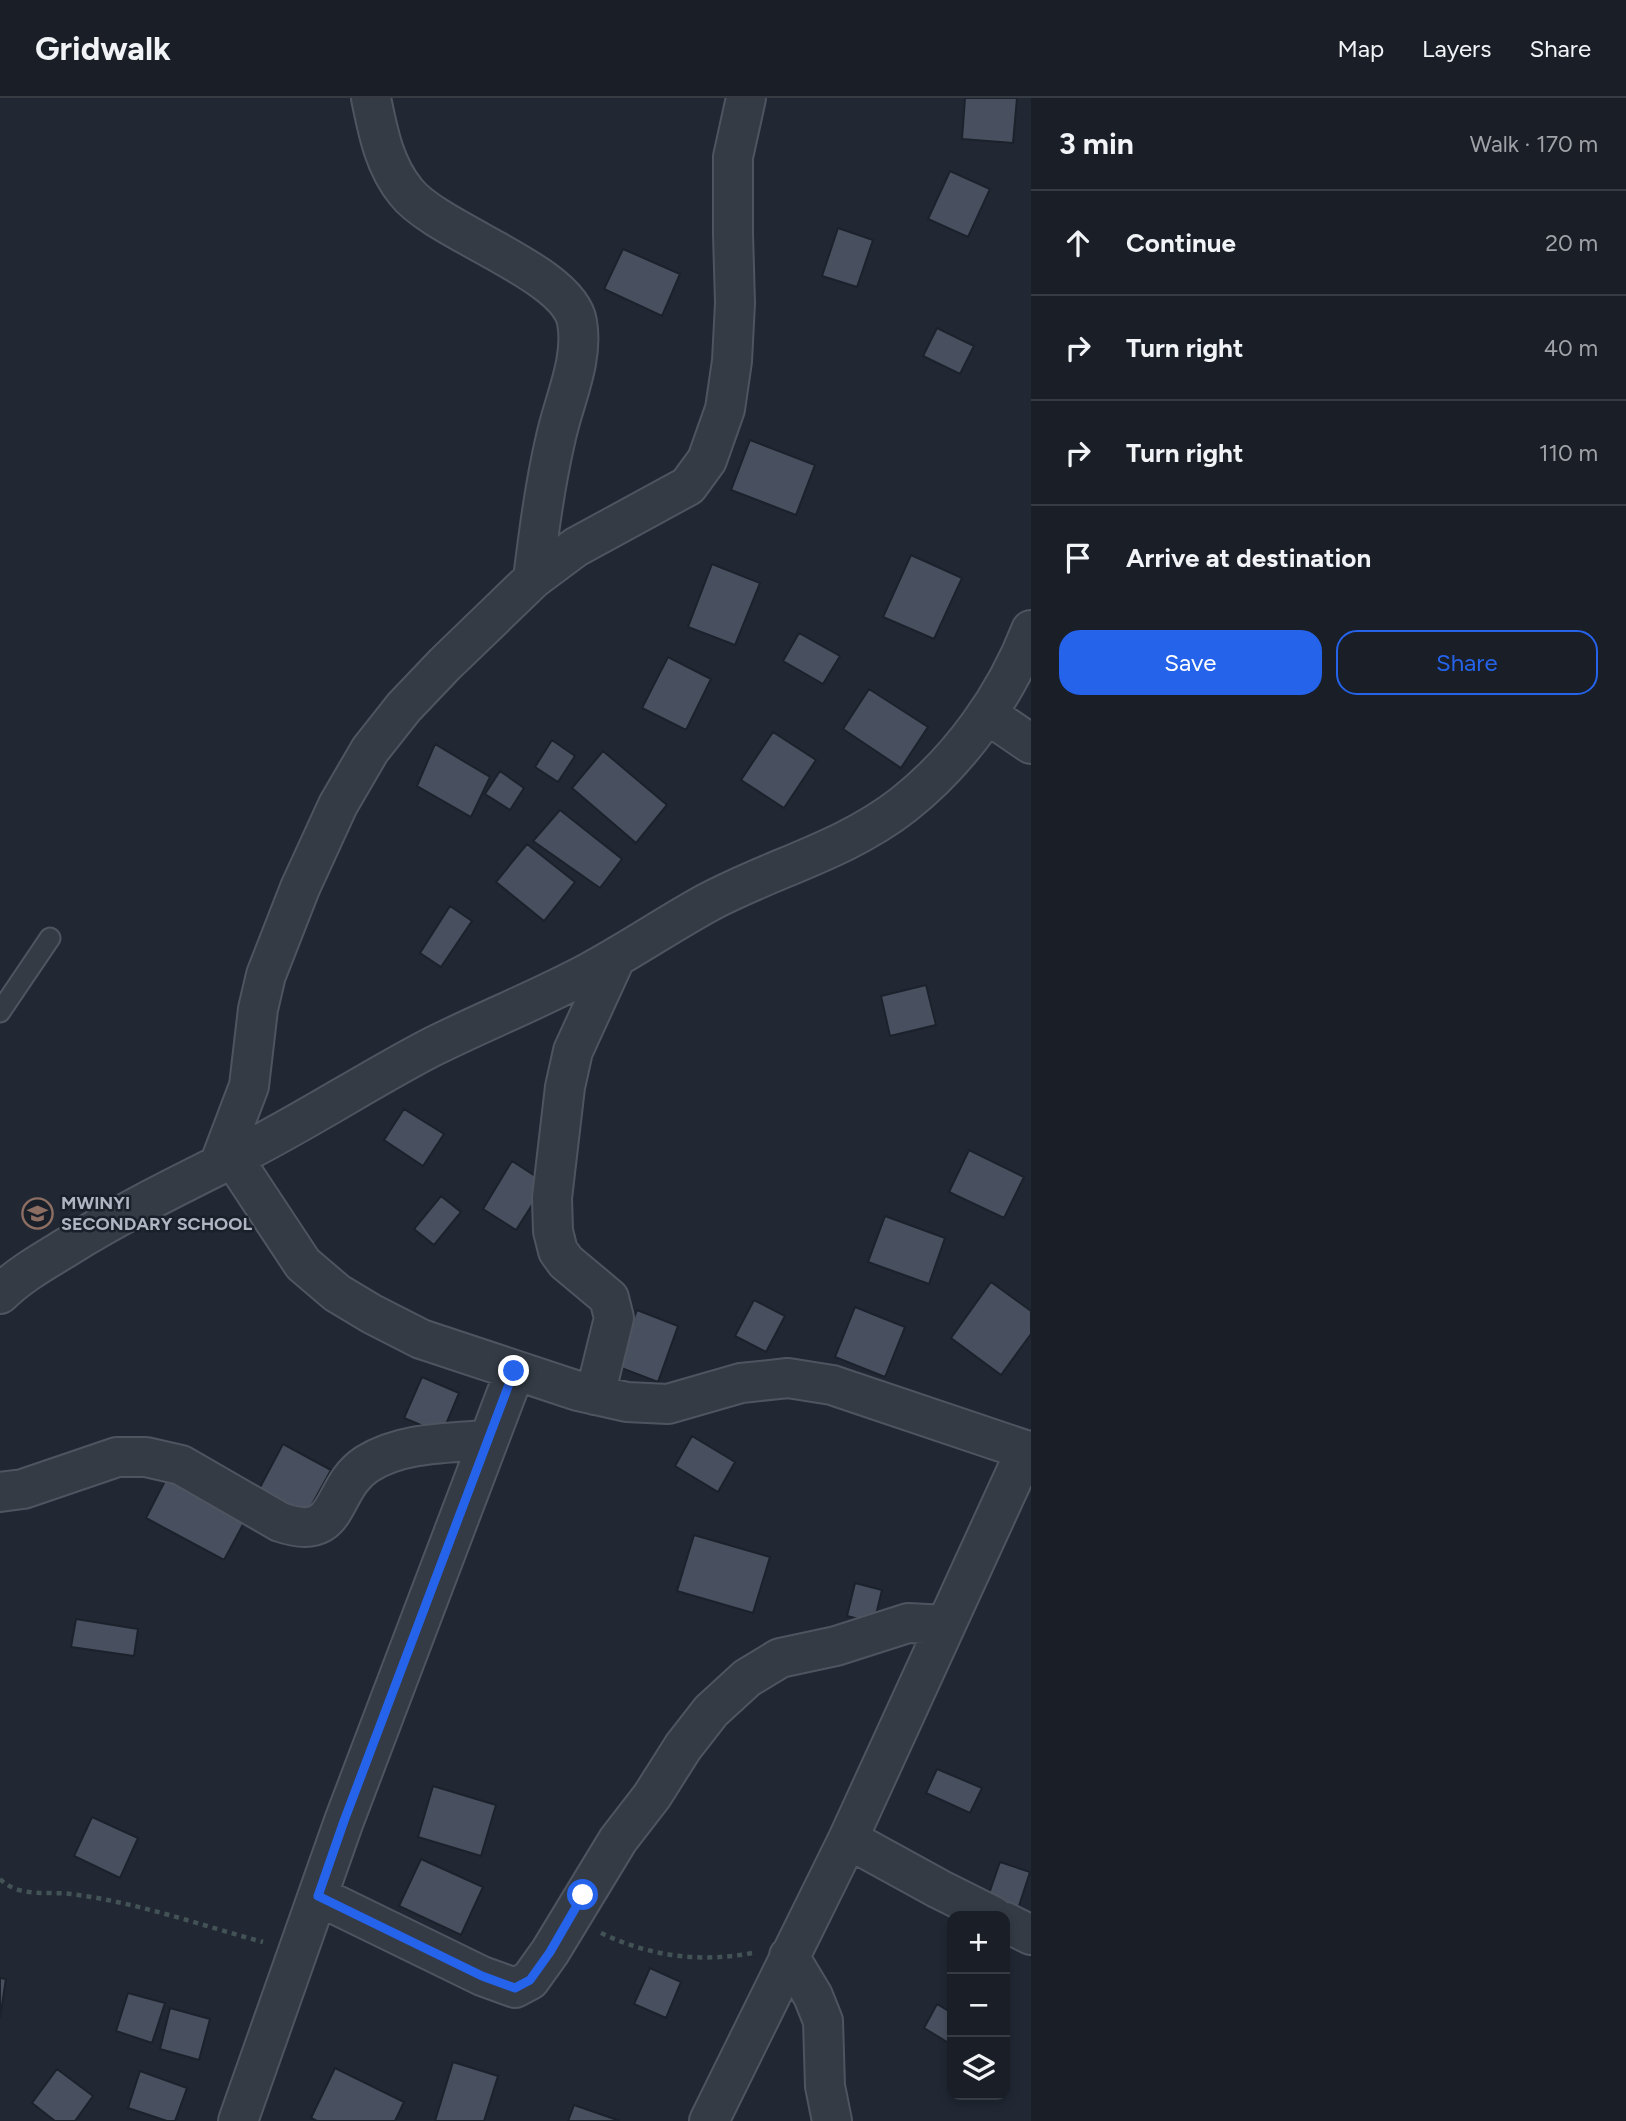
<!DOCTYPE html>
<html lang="en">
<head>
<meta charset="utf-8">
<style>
	:root { --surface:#191e27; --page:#262b33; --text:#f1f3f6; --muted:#9fa2a7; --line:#373c44; --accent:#2563eb }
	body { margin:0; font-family:Figtree,sans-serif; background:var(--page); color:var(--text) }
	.controls { position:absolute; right:21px; bottom:21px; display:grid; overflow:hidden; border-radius:14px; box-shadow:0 4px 10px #0003 }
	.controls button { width:63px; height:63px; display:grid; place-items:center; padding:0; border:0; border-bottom:2px solid var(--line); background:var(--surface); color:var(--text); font:35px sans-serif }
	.stop { position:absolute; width:21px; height:21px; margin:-16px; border:5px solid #2563eb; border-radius:50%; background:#fff }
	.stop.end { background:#2563eb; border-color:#fff; box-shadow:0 2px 7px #0008 }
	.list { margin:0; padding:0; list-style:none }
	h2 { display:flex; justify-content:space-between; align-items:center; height:91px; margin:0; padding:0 28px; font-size:30px }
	h2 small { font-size:23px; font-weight:400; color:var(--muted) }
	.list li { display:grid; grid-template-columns:46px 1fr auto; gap:21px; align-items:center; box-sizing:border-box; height:105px; padding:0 28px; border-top:2px solid var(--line) }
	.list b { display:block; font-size:26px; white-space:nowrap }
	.list em { font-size:23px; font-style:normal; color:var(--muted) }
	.actions { display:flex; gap:14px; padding:21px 28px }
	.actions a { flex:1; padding:16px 0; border:2px solid var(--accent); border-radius:21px; text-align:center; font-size:24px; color:var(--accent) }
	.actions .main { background:var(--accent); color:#fff }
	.icon { flex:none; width:38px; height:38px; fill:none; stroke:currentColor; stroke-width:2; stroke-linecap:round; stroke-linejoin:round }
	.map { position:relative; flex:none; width:1031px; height:2023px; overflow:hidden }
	header { display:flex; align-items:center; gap:42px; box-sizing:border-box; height:98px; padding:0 35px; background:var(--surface); border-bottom:2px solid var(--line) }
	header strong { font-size:33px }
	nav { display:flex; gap:38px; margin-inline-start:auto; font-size:24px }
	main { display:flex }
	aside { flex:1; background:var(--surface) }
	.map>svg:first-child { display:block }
	.building { fill:#484f5e; stroke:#1c222c; stroke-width:2 }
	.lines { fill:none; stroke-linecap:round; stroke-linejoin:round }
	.lane-casing { stroke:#4f5560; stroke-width:23 }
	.street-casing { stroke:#4f5560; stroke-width:42 }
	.path { stroke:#435255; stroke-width:4.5; stroke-dasharray:5 5; stroke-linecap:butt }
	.lane { stroke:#343b45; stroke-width:19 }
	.street { stroke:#343b45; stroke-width:38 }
	.route { stroke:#2563eb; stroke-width:9 }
	.labels { text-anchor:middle; stroke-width:5; stroke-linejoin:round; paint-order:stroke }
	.poi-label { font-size:18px; font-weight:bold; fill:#afb5c2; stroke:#1a202a; text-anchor:start }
</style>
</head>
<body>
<header>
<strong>Gridwalk</strong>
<nav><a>Map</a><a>Layers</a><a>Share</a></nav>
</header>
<main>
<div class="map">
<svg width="1031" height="2023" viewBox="0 0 1031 2023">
	<rect width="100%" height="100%" fill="#212834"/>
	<path class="building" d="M965,0H1017L1013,45L962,41Z
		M950,73L990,91L968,139L928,121Z
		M838,130L873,142L857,189L822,178Z
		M623,151L680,176L662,218L604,191Z
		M937,230L974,248L960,276L923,258Z
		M750,342L815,367L796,417L731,392Z
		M911,457L962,480L934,541L883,519Z
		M712,466L760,485L735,547L688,529Z
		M799,535L840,558L823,586L783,563Z
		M668,559L711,581L686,632L642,610Z
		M869,591L928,629L901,670L843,631Z
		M773,634L816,662L784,710L741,682Z
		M552,642L575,658L558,684L535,669Z
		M435,646L490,679L471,719L417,688Z
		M603,653L667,707L636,745L572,690Z
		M500,673L524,690L510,712L485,696Z
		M560,712L622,761L600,790L533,743Z
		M527,746L575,784L544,823L496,784Z
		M450,808L472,823L441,869L420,855Z
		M926,887L936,927L890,938L881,898Z
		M404,1011L444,1036L423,1068L384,1042Z
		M969,1052L1024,1079L1004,1120L949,1094Z
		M512,1063L546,1085L516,1132L483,1111Z
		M441,1098L461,1114L434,1147L414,1131Z
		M885,1118L945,1140L929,1186L868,1164Z
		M991,1184L1031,1213V1236L1001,1277L951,1240Z
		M754,1202L785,1218L766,1254L735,1238Z
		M855,1209L905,1229L885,1279L835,1259Z
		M637,1212L678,1228L658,1284L616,1268Z
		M422,1279L459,1295L442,1336L404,1320Z
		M692,1338L735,1364L718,1394L675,1368Z
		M283,1346L331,1372L304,1421L257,1395Z
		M167,1379L246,1421L224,1462L146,1420Z
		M694,1437L770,1459L753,1515L677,1493Z
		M855,1485L882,1492L874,1525L847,1518Z
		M76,1521L138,1531L134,1558L71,1549Z
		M937,1671L982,1690L970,1715L926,1695Z
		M433,1688L496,1707L481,1758L418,1739Z
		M92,1719L138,1740L120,1780L74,1758Z
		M421,1761L483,1789L461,1837L399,1808Z
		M1000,1764L1030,1774L1015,1820L984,1810Z
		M650,1870L681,1884L666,1920L634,1906Z
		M0,1880L6,1881L0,1920Z
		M128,1895L165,1905L152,1945L116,1933Z
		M937,1906L952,1915V1947L924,1930Z
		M170,1910L210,1921L199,1962L160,1951Z
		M453,1964L498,1978L484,2023H435Z
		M335,1970L404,2004L395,2023H317L311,2020Z
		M57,1971L93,1998L75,2023H55L32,2005Z
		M140,1973L187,1990L175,2023H167L128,2010Z
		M574,2007L620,2023H568Z"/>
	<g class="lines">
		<defs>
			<path id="lane" d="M0,914L50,840"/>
			<path id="street" d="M371,0C378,34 384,67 406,94C437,134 569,174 577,224C584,262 564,302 556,339C545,386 539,433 533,481
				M987,616L1031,646
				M233,1060L303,1166L337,1195L372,1216L421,1241L578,1293L627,1304L668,1306L741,1285L788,1280L832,1287L1031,1354
				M219,1067L249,988L258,911L266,877L300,790L338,707L370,652L404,609L445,566L533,481L576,449L688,388L707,362L725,311L732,263L735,205L733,136V59L746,0
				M0,1196C19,1177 44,1163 67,1149C120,1116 177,1088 233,1060C300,1027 363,985 430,950C482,924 537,902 588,875C629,853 667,827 707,805C772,770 844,753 903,707C960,662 1005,599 1031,532
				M595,1297L614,1220L609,1200L566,1164L558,1153L553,1133L552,1100L565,989L573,953L616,859
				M0,1394L23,1391L117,1359H146L181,1367L280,1424C343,1446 328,1391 367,1366C402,1344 448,1345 488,1342
				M848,1741L939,1791L993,1818
				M318,1798L482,1878L515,1890L530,1882L550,1854L618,1742L652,1698L683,1649L711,1613L747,1580L780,1560L836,1548L908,1525L946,1527
				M1005,1824L1031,1837
				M789,1858L813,1898L823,1923L825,1988L832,2023
				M238,2023L344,1723L515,1273
				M709,2023L848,1741L1026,1352"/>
		</defs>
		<use href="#lane" class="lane-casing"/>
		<use href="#street" class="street-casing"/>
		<path class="path" d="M0,1781C19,1800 46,1793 71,1796C136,1804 200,1827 263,1844
			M601,1835C649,1858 699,1865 752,1855"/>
		<use href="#lane" class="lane"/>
		<use href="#street" class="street"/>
	</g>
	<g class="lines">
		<path class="route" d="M514,1273L344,1723L318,1798L482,1878L515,1890L530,1882L550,1854L583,1797"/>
	</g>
	<defs>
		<symbol id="school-ring" viewBox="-11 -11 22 22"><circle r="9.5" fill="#1a202a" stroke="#8d6e63" stroke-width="1.5"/><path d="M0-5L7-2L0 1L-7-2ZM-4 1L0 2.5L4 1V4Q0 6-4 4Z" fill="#8d6e63"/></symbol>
	</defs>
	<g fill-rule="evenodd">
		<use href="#school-ring" x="20" y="1098" width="35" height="35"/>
	</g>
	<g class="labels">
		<g class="poi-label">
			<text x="61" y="1111">MWINYI<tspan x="61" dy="21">SECONDARY SCHOOL</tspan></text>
		</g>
	</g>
</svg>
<div class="controls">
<button>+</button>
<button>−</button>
<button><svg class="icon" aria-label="layers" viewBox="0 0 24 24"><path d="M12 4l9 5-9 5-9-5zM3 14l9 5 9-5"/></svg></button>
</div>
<div class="stop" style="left:583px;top:1797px"></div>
<div class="stop end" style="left:514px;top:1273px"></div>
</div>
<aside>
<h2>3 min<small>Walk · 170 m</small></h2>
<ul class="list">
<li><svg class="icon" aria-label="ahead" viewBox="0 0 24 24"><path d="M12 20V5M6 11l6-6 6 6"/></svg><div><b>Continue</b></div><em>20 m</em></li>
<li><svg class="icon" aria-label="right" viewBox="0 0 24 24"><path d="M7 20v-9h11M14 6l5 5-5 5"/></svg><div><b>Turn right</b></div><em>40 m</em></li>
<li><svg class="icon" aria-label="right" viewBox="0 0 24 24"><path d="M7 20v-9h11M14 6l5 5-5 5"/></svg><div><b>Turn right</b></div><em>110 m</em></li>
<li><svg class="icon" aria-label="arrive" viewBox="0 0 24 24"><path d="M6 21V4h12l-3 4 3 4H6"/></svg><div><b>Arrive at destination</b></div></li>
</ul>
<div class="actions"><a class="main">Save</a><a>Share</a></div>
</aside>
</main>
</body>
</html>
